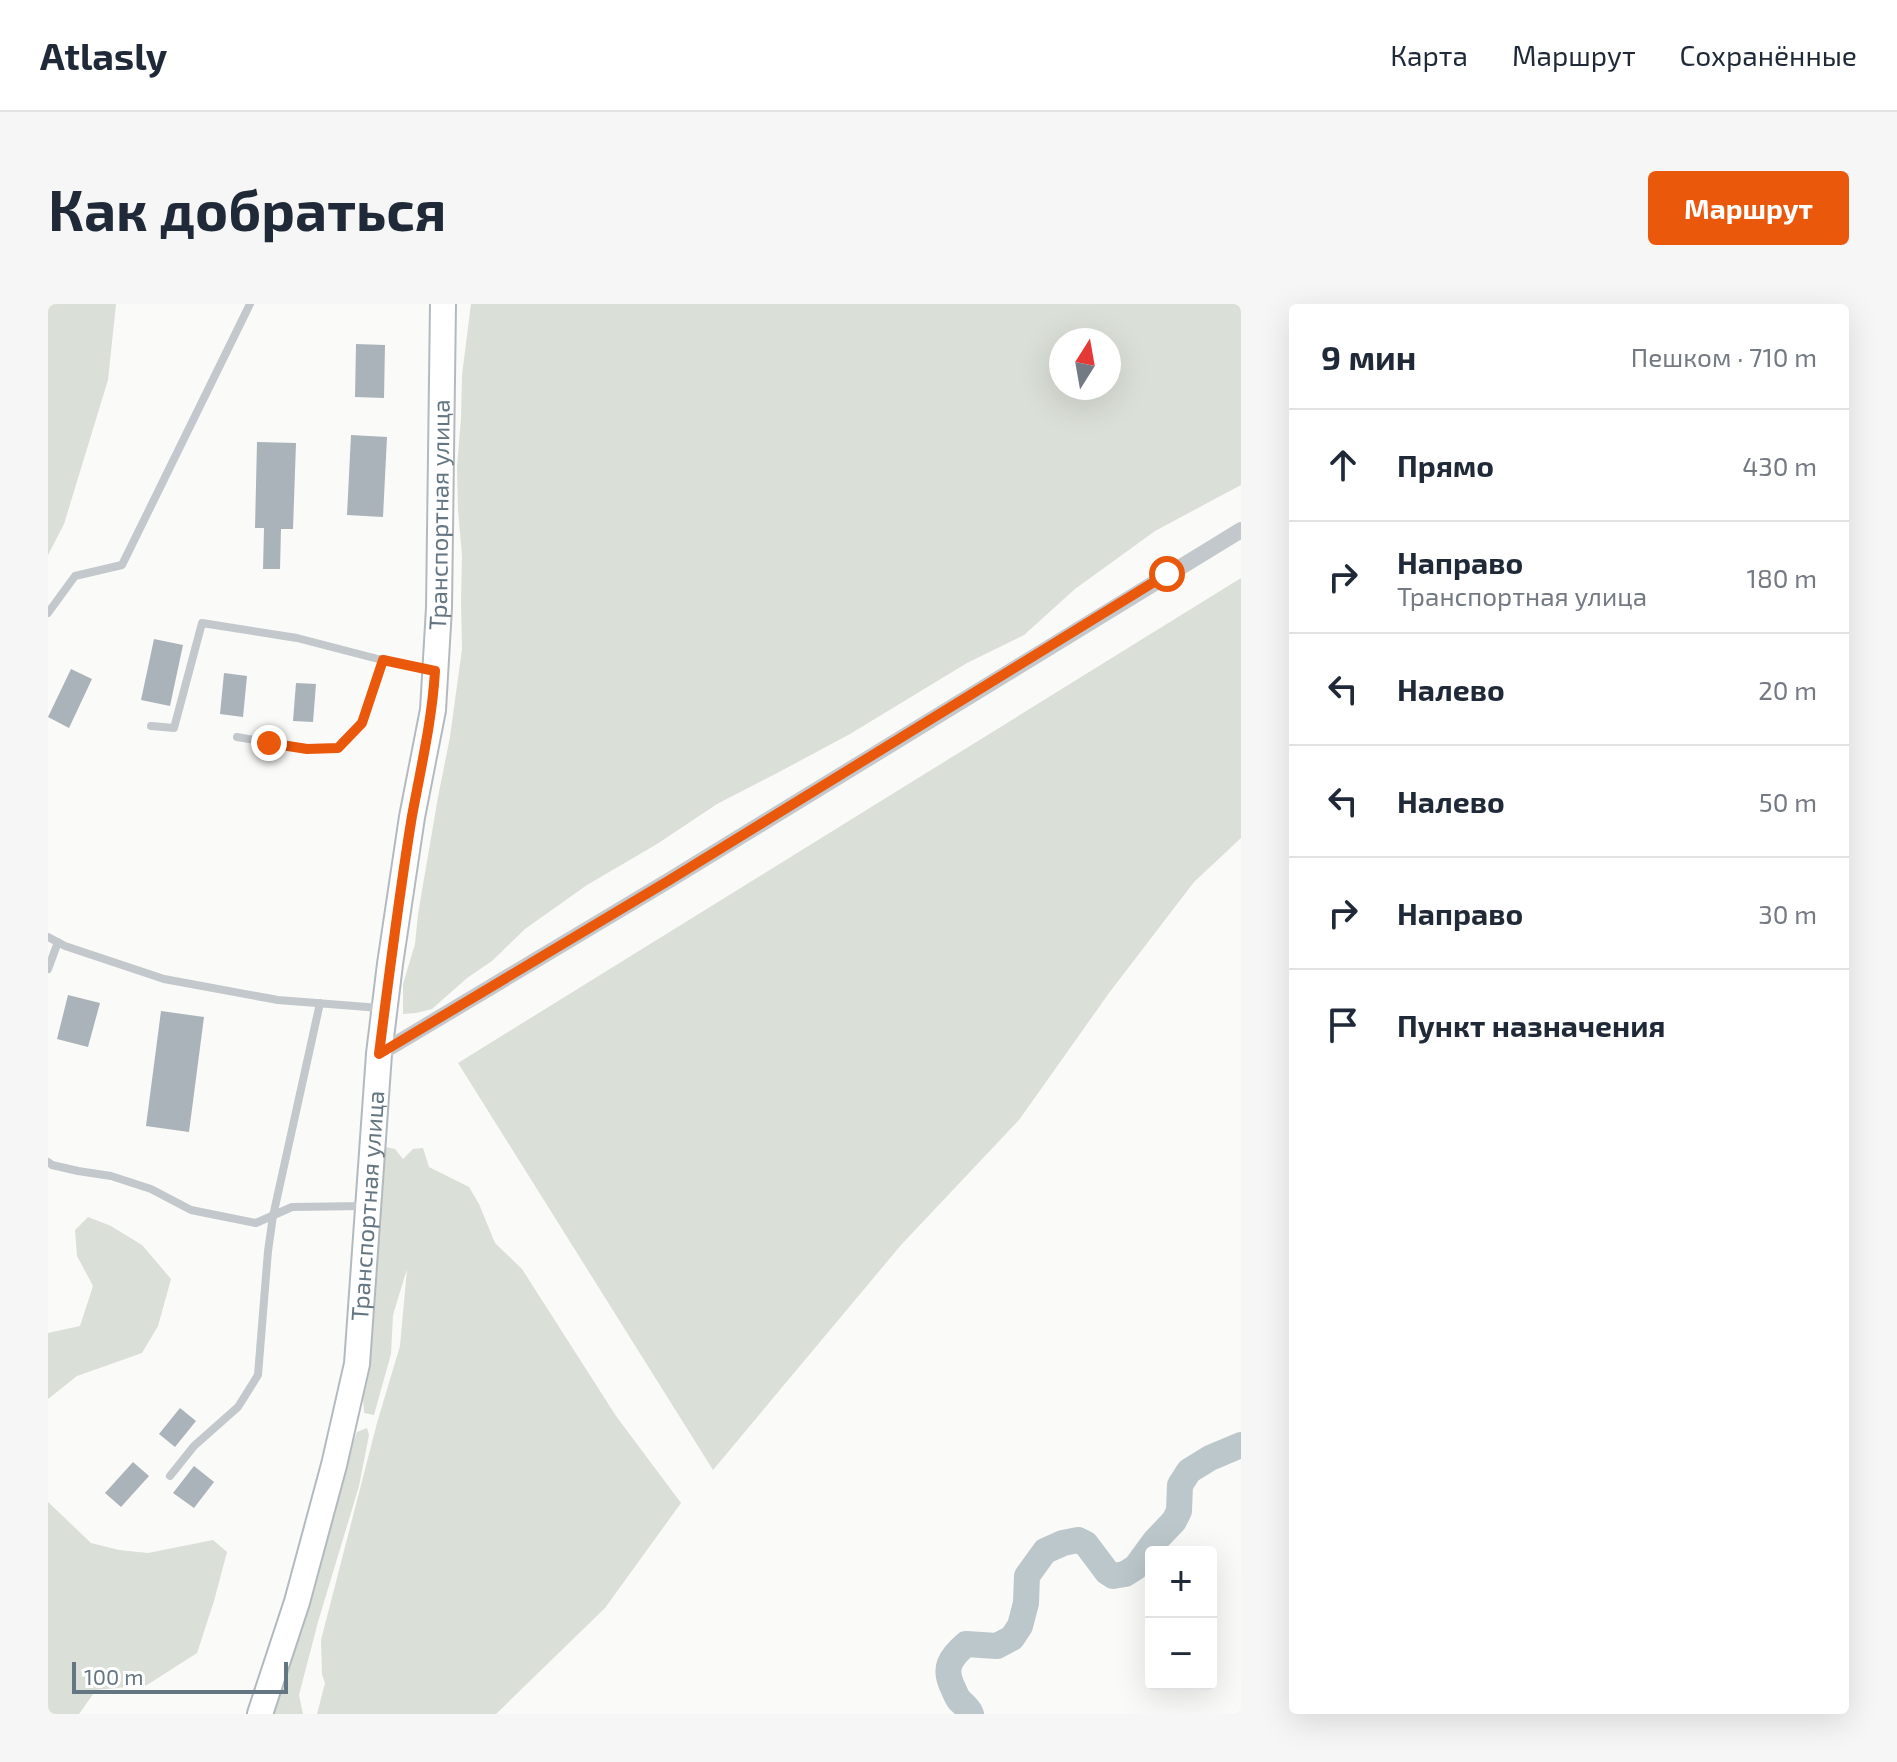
<!DOCTYPE html>
<html lang="ru">
<head>
<meta charset="utf-8">
<style>
	:root { --surface:#fff; --page:#f6f6f7; --text:#1f2937; --muted:#747a83; --line:#e0e1e3; --accent:#ea580c }
	body { margin:0; font-family:"Exo 2",sans-serif; background:var(--page); color:var(--text) }
	.controls { position:absolute; right:24px; bottom:24px; display:grid; overflow:hidden; border-radius:8px; box-shadow:0 8px 32px #0002 }
	.controls button { width:72px; height:72px; display:grid; place-items:center; padding:0; border:0; border-bottom:2px solid var(--line); background:var(--surface); color:var(--text); font:40px sans-serif }
	.compass { position:absolute; left:1001px; top:24px; width:72px; height:72px; border-radius:50%; background:var(--surface); box-shadow:0 8px 32px #0002; rotate:11deg }
	.scale { position:absolute; left:24px; bottom:20px; width:216px; box-sizing:border-box; padding-left:8px; border:4px solid #657683; border-top:0; font-size:22px; line-height:28px; white-space:nowrap; color:#657683; -webkit-text-stroke:6px #fff; paint-order:stroke }
	.stop { position:absolute; width:24px; height:24px; margin:-18px; border:6px solid #ea580c; border-radius:50%; background:#fff }
	.stop.end { background:#ea580c; border-color:#fff; box-shadow:0 2px 8px #0008 }
	.list { margin:0; padding:0; list-style:none }
	h2 { display:flex; justify-content:space-between; align-items:center; height:104px; margin:0; padding:0 32px; font-size:34px }
	h2 small { font-size:26px; font-weight:400; color:var(--muted) }
	.list li { display:grid; grid-template-columns:52px 1fr auto; gap:24px; align-items:center; box-sizing:border-box; height:112px; padding:0 32px; border-top:2px solid var(--line) }
	.list b { display:block; font-size:30px; white-space:nowrap }
	.list p { margin:0; font-size:26px; white-space:nowrap; color:var(--muted) }
	.list em { font-size:26px; font-style:normal; color:var(--muted) }
	.icon { flex:none; width:44px; height:44px; fill:none; stroke:currentColor; stroke-width:2; stroke-linecap:round; stroke-linejoin:round }
	.map { position:relative; flex:none; width:1193px; height:1410px; overflow:hidden; border-radius:8px }
	header { display:flex; align-items:center; gap:48px; box-sizing:border-box; height:112px; padding:0 40px; background:var(--surface); border-bottom:2px solid var(--line) }
	header strong { font-size:38px }
	nav { display:flex; gap:44px; margin-inline-start:auto; font-size:28px }
	.intro { display:flex; align-items:center; justify-content:space-between; box-sizing:border-box; height:192px; padding:0 48px }
	h1 { margin:0; font-size:56px }
	.button { padding:20px 36px; border-radius:8px; background:var(--accent); color:#fff; font-size:28px; font-weight:700 }
	main { display:flex; gap:48px; padding:0 48px }
	aside { flex:1; background:var(--surface); border-radius:8px; box-shadow:0 8px 32px #0002 }
	.map>svg:first-child { display:block }
	.green { fill:#dadfd7; fill-rule:evenodd }
	.lines { fill:none; stroke-linecap:round; stroke-linejoin:round }
	.river { stroke:#bbc7cb; stroke-width:26 }
	.building { fill:#aab3b9 }
	.secondary-casing { stroke:#b3babf; stroke-width:28 }
	.service { stroke:#c3c8cc; stroke-width:8 }
	.minor { stroke:#c3c8cc; stroke-width:16 }
	.secondary { stroke:#fff; stroke-width:24 }
	.route { stroke:#ea580c; stroke-width:10 }
	.labels { text-anchor:middle; stroke-width:8; stroke-linejoin:round; paint-order:stroke }
	.street-label { font-size:24px; fill:#657683; stroke:#fff }
</style>
</head>
<body>
<header>
<strong>Atlasly</strong>
<nav><a>Карта</a><a>Маршрут</a><a>Сохранённые</a></nav>
</header>
<div class="intro"><h1>Как добраться</h1><a class="button">Маршрут</a></div>
<main>
<div class="map">
<svg width="1193" height="1410" viewBox="0 0 1193 1410">
	<rect width="100%" height="100%" fill="#fafaf8"/>
	<path class="green" d="M0,0H68L60,76L16,220L0,251Z
		M423,0H1193V181L1107,227L1027,285L976,331L919,359L802,430L733,467L669,500L609,540L539,581L477,625L444,657L419,674L384,705L368,709L355,710V680L367,640L370,610L390,493L402,433L414,345L413,297L414,252L410,206L409,163L413,114L414,71ZM1013,36H1061V84H1013Z
		M1193,274V534L1146,578L1061,689L971,816L853,941L665,1166L410,759Z
		M338,843L347,845L355,855L365,845L375,844L381,863L421,883L431,900L447,939L474,965L568,1112L633,1199L557,1304L448,1410H269L277,1379L274,1370L273,1336L329,1119L352,1042L359,965L345,1011L343,1050L326,1111L316,1109L315,1093L322,1064L332,855Z
		M40,913L63,922L94,941L123,975L110,1022L94,1049L29,1072L0,1095V1029L32,1022L45,982L29,952L27,926Z
		M319,1124L321,1131L311,1182L270,1318L251,1391L255,1410H220L288,1182L309,1128Z
		M0,1198L43,1239L71,1246L100,1249L165,1236L179,1248L166,1297L149,1349L99,1381L48,1386L31,1410H0Z"/>
	<g class="lines">
		<path class="river" d="M923,1410C920,1403 916,1401 911,1396C908,1392 907,1388 905,1384C895,1364 902,1354 918,1340L949,1342L964,1334L972,1322L978,1299L979,1272L997,1247L1015,1239L1030,1236L1038,1240L1059,1268L1065,1272L1077,1270L1088,1263L1107,1237L1126,1217L1131,1207L1132,1181L1141,1167L1162,1154L1193,1141"/>
	</g>
	<path class="building" d="M308,40L337,41L336,94L307,93Z
		M303,131L339,133L335,213L299,211Z
		M209,138L248,139L245,225H233L232,265H215L216,224H207Z
		M106,335L135,341L122,402L93,396Z
		M23,365L44,375L21,424L0,413Z
		M176,369L199,372L195,413L172,410Z
		M248,379L268,380L265,418L245,417Z
		M20,691L52,699L40,743L9,735Z
		M113,707L156,713L141,828L98,822Z
		M132,1104L148,1117L127,1143L111,1130Z
		M85,1158L101,1172L73,1203L57,1189Z
		M146,1162L166,1178L146,1204L125,1189Z"/>
	<g class="lines">
		<defs>
			<g id="secondary">
				<path id="s1" d="M212,1410L249,1298L286,1161L309,1060L331,750L342,660L364,513L385,406L391,304L395,0"/>
			</g>
		</defs>
		<use href="#secondary" class="secondary-casing"/>
		<path class="service" d="M0,309L27,272L74,261L202,0
			M103,422L126,424L154,319L249,334L330,355L383,366
			M189,433L259,445L290,444L314,419L335,356
			M0,633L17,642L116,675L230,696L332,704
			M0,665L10,638
			M0,858L4,861L30,867L63,872L103,885L143,906L208,919L244,903L316,902
			M122,1172L146,1142L190,1103L210,1071L220,947L225,912L272,699"/>
		<path class="minor" d="M331,750L620,577L1193,226"/>
		<use href="#secondary" class="secondary"/>
	</g>
	<g class="lines">
		<path class="route" d="M221,439L259,445L290,444L314,419L335,356L387,367C384,417 373,463 364,512C351,591 341,671 331,750L620,577L1119,270"/>
	</g>
	<g class="labels">
		<g class="street-label">
			<text dy="8" stroke="none"><textPath href="#s1" startOffset="1218">Транспортная улица</textPath></text>
			<text dy="8" stroke="none"><textPath href="#s1" startOffset="522">Транспортная улица</textPath></text>
		</g>
	</g>
</svg>
<div class="controls">
<button>+</button>
<button>−</button>
</div>
<svg class="compass" viewBox="-18 -18 36 36"><path d="M0-13l5 13h-10z" fill="#e53935"/><path d="M0 13l5-13h-10z" fill="#747a83"/></svg>
<div class="scale">100 m</div>
<div class="stop" style="left:1119px;top:270px"></div>
<div class="stop end" style="left:221px;top:439px"></div>
</div>
<aside>
<h2>9 мин<small>Пешком · 710 m</small></h2>
<ul class="list">
<li><svg class="icon" aria-label="ahead" viewBox="0 0 24 24"><path d="M12 20V5M6 11l6-6 6 6"/></svg><div><b>Прямо</b></div><em>430 m</em></li>
<li><svg class="icon" aria-label="right" viewBox="0 0 24 24"><path d="M7 20v-9h11M14 6l5 5-5 5"/></svg><div><b>Направо</b><p>Транспортная улица</p></div><em>180 m</em></li>
<li><svg class="icon" aria-label="left" viewBox="0 0 24 24"><path d="M17 20v-9H6M10 6l-5 5 5 5"/></svg><div><b>Налево</b></div><em>20 m</em></li>
<li><svg class="icon" aria-label="left" viewBox="0 0 24 24"><path d="M17 20v-9H6M10 6l-5 5 5 5"/></svg><div><b>Налево</b></div><em>50 m</em></li>
<li><svg class="icon" aria-label="right" viewBox="0 0 24 24"><path d="M7 20v-9h11M14 6l5 5-5 5"/></svg><div><b>Направо</b></div><em>30 m</em></li>
<li><svg class="icon" aria-label="arrive" viewBox="0 0 24 24"><path d="M6 21V4h12l-3 4 3 4H6"/></svg><div><b>Пункт назначения</b></div></li>
</ul>
</aside>
</main>
</body>
</html>
